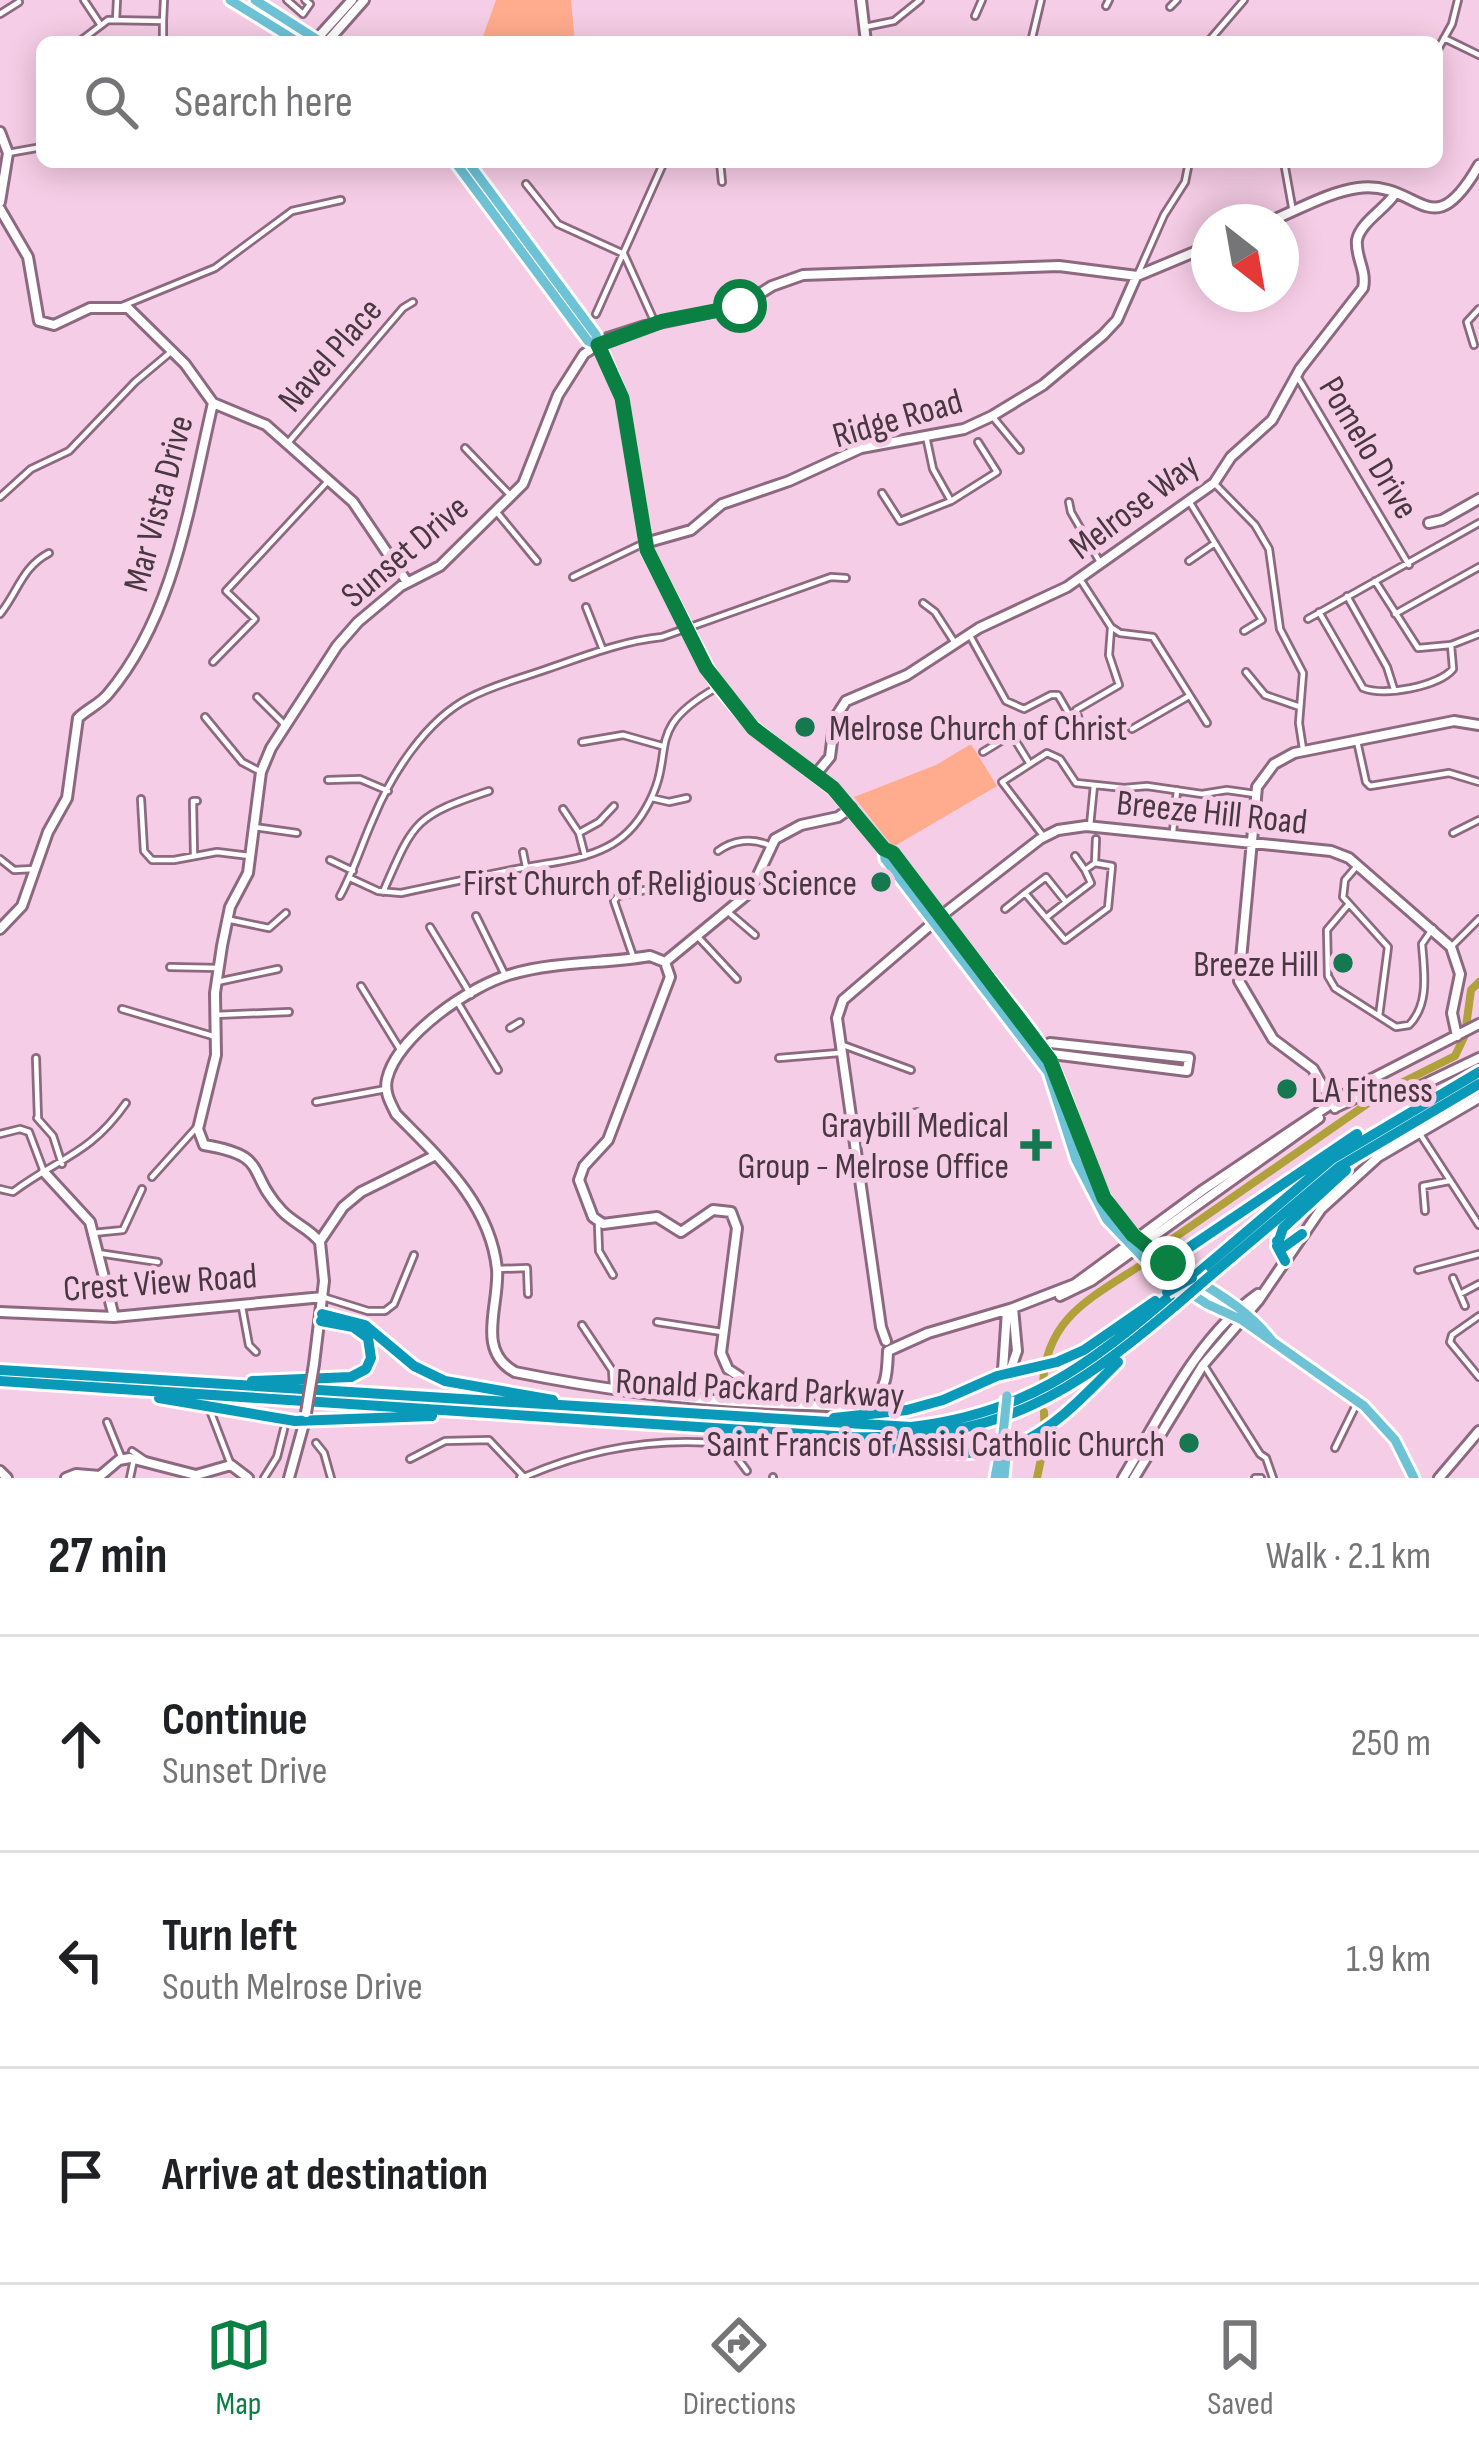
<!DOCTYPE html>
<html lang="en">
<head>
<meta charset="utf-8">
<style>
	:root { --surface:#fff; --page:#f2f2f2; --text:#202124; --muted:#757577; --line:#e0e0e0; --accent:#0b8043 }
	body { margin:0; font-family:"Sofia Sans Condensed",sans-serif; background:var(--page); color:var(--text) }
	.compass { position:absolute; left:1191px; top:204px; width:108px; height:108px; border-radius:50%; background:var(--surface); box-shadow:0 6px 30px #0003; rotate:149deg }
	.stop { position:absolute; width:36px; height:36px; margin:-27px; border:9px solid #0b8043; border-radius:50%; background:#fff }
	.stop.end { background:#0b8043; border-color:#fff; box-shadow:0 3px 12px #0008 }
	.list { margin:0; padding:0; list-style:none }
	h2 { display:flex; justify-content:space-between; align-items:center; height:156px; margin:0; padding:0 48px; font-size:51px }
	h2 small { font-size:39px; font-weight:400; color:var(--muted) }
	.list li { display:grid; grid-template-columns:78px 1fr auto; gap:36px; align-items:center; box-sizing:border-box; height:216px; padding:0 48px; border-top:3px solid var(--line) }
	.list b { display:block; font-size:45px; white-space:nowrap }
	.list p { margin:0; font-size:39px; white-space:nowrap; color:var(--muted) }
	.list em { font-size:39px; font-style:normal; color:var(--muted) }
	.icon { flex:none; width:66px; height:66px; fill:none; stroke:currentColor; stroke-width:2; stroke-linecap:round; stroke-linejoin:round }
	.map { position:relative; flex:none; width:1479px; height:1478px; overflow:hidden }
	.search { position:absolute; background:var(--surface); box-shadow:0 6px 30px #0003; left:36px; right:36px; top:36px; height:132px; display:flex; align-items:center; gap:30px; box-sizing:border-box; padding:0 42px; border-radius:18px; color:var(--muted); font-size:45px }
	.sheet { height:804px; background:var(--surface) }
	nav { display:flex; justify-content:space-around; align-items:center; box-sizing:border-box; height:168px; border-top:3px solid var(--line); background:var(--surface); font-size:33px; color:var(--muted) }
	nav a { display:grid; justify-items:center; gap:6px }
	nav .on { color:var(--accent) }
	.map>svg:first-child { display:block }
	.green { fill:#ffab8d }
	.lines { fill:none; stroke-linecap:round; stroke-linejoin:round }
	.river { stroke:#b1a13b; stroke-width:8 }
	.street-casing { stroke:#8d6980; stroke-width:10 }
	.secondary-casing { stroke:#8d6980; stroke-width:14 }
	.primary-casing { stroke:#fff; stroke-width:15 }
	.highway-casing { stroke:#fff; stroke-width:16 }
	.street { stroke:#fff; stroke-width:4.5 }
	.secondary { stroke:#fff; stroke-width:8 }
	.primary { stroke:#6dc2d6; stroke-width:9 }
	.highway { stroke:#0b99ba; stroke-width:10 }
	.secondary-bridge-casing { stroke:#8d6980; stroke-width:14; stroke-linecap:butt }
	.primary-bridge-casing { stroke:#fff; stroke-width:15; stroke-linecap:butt }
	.highway-bridge-casing { stroke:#fff; stroke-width:16; stroke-linecap:butt }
	.secondary-bridge { stroke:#fff; stroke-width:8 }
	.primary-bridge { stroke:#6dc2d6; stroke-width:9 }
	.highway-bridge { stroke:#0b99ba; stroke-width:10 }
	.route { stroke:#0b8043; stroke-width:15 }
	.poi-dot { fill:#157850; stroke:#f6cde6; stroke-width:4.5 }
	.labels { text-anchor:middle; stroke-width:10; stroke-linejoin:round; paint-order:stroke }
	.street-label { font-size:36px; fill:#473741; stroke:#f6cde6 }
	.poi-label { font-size:36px; fill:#473741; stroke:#f6cde6; text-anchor:end }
</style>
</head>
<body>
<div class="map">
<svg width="1479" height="1478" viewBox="0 0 1479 1478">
	<rect width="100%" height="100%" fill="#f6cde6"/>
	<path class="green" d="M496,0H571L575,42H481Z
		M971,744L997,786L893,847L854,797L936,765Z"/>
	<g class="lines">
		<path class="river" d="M1466,1027L1471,990L1479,982
			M1383,1092L1455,1056L1465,1035
			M1161,1247L1377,1097
			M1043,1384C1046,1319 1089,1299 1138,1267
			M1037,1478L1045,1440L1044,1412"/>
		<defs>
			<path id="street" d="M84,0L100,24
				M287,0L303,14L310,4L305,0
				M1106,6L1109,0
				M1170,7L1177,0
				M0,14L19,2
				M975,16L982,0
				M116,20L117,0
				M865,27L894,21L920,0
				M1444,38L1479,55
				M79,42L108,20L163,21L164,0
				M163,42V21
				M1031,42L1041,0
				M1208,42L1244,0
				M1437,51L1452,24L1458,0
				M8,153L42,147
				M720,162L722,182
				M1284,162L1293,212
				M526,184L558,224L624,254L655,323
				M1137,276L1164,215L1185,182L1189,162
				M122,306L215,268L292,211L341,200
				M596,314L664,162
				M1474,345L1467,322L1479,309
				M1297,376L1409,565
				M992,416L1020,450
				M926,436L933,469L951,501
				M287,444L403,308L413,302
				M465,448L511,496
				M1214,483L1255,525L1269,549L1280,629L1303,673L1299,723L1303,749
				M882,493L900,521L951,501L997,472L978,442
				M0,497L31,469L69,451L135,382L172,351
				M1189,501L1262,620L1244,631
				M1069,502L1071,512L1101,564
				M495,510L537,561
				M1189,561L1215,543
				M573,577L644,543
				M1080,579L1111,627L1120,633L1153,637L1207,723
				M1375,581L1418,648L1451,645L1479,634
				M1347,596L1387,667L1394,689
				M923,603L935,612L955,643
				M586,607L603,650
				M1319,612L1363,688C1384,697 1439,686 1453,669L1451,645
				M0,614C18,592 22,567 49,553
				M1395,614L1479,567
				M1308,619L1479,523
				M969,634L1006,701L1024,709L1051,695H1058L1070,716
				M213,662L255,619L226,591L329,480
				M1246,672L1265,695L1300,707
				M257,697L286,726
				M205,717L242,762L261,772
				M1079,720L1076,710L1119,685L1109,655L1111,628
				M1132,729L1189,696
				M1012,735L1028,761
				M1357,741L1366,782L1370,786L1449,773L1479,782
				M582,742L623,735L662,746
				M983,752L1024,727
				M328,780L360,779L388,791
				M652,798L669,802L687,798
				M141,799L144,851L152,860H174L217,852L250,856
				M563,809L579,833L585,856
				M1090,826L1094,785
				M254,827L297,833
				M1173,832L1177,790
				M579,833L599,822L614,806
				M1453,833L1479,820
				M1044,837L1002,782L1047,753L1060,759L1076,783L1124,788L1147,786L1202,794L1227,790L1255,794
				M718,851C733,840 753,837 770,846
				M523,852L526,867
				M194,855L193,801H197
				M1075,856L1085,870L1095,863L1096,839
				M0,859L14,870L34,869
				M330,860L353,871
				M1357,866L1345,880L1343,897L1388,947L1379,1016
				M1085,870L1091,883L1066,902L1046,877L1025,893L1065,940L1108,908L1112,866L1095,863
				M350,878L378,891L401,893C443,884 485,875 527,867C554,862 582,860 607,847C623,839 637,824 646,808C679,751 640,731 716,688
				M383,892C414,821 414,816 489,791
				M340,896C354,870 361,846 373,819C391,775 425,721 469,698C493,685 522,678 547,669C585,656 622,641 662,637L831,577L846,578
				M1348,905L1327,930L1328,976L1335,988L1396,1027L1409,1025C1430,1004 1424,971 1422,944L1433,928
				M1005,909L1025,893
				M727,911L755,935
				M476,916L505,975
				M1047,917L1066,902
				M226,919L269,928L286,913
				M430,927L471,995
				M699,938L737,979
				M1453,945L1479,919
				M634,959L614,901L618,896L645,890
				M170,967L219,968
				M217,982L278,969
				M361,986L401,1051
				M458,1003L498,1070
				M122,1009L216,1037
				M214,1015L289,1012
				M510,1028L520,1022
				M843,1045L911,1070
				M36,1058L38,1119
				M779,1058L839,1053
				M316,1102L386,1089
				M37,1118L53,1136L62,1164
				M853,1127L917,1112L922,1115
				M0,1134L20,1129L29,1132L44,1172
				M1420,1134L1479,1225
				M152,1177L197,1127
				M0,1189L13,1192C58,1158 90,1155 126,1103
				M1425,1211L1423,1186L1449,1181
				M598,1225L599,1251L613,1275
				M93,1233L123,1230L142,1189
				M98,1253L158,1262
				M497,1269L527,1268L528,1294
				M1418,1270L1479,1254
				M1453,1278L1465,1306
				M1460,1294L1479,1284
				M323,1297L368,1311H385L394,1304L414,1255
				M242,1307L249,1345L256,1352
				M1479,1316L1452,1335L1450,1342L1479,1377
				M657,1322L722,1332
				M582,1325L612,1370L613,1386
				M1205,1367L1260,1454L1266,1458L1273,1478
				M211,1413L231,1465
				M107,1422L122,1459
				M316,1443L324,1453L331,1478
				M1335,1448L1358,1401
				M132,1451L148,1462
				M410,1459L445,1441L489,1440L524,1477C588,1449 658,1437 727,1444L747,1471
				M773,1477V1478
				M130,1478L134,1459
				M264,1478L277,1457L284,1429
				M1255,1478H1261"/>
			<path id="secondary" d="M861,0L866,42
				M314,42L352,0
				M327,42L364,0
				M0,132L8,153L0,202
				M0,209L28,257L39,321L54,325L90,308H128L185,364L213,403L266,425L353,502L407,582
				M1268,222C1296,211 1328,192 1358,188C1421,180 1430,250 1479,165
				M1429,523L1442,520L1479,499
				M645,543L691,530L722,504L789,481L861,448L964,429L992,416L1043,385L1103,335L1117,320L1136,277
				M816,774L830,757L835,718L846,701L907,675L979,628L1067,587L1214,483L1231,457L1272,420L1300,369L1363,288C1367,270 1355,257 1357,240C1360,223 1385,209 1394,195
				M0,929L22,906L48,832L67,798L78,718C87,709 100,704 108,694C175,615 190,501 213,403
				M665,962L750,892L775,839L801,825L838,817L851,808
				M1042,1048L1050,1043L1189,1058L1187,1071L1052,1054L1043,1048
				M1336,1107L1364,1094L1408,1092L1479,1058
				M1335,1108L1313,1069L1273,1039L1239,981L1257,787L1274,764L1294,753L1454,721L1479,725
				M44,1172L90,1222L114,1317
				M320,1241L343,1207L361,1192L436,1155
				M1060,1296L1091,1281L1319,1118
				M0,1312L114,1317L323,1297
				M886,1341L881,1327L837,1018L843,1000L941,916L1040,839L1058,830L1086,826L1331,851L1349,858L1451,947L1460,974L1452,1013L1457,1036
				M314,1364L324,1281L320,1242C309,1228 293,1223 282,1211C245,1172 271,1156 204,1145L198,1129L216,1055L215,993L222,946L230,907L248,873L261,772L271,748L337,646L358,622L401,586L440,566L523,484L558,395L584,354L608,338L645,326L740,306L772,286L803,275L1059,266L1137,276L1209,246
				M1010,1371L1017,1351L1013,1308
				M1007,1372L1003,1370L1007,1311
				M780,1404L728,1369L721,1353L737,1228L731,1212L713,1210L681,1232L657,1217L603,1224L593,1217L579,1180L584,1166L608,1140L670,977L665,962L650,956C605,964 556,961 512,974C471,985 397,1036 387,1079C384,1092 390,1102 396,1114C439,1158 490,1203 497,1269C500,1305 475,1350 515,1372C613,1392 707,1403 807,1405C826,1405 854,1411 870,1401C888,1389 887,1370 888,1351L928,1333L1013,1308L1075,1284L1203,1190L1358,1086L1479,1024
				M0,1471L7,1478
				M66,1478L76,1474L100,1476L119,1460L130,1458L196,1475L231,1465L248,1478
				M289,1478L305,1420
				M522,1478H525
				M1123,1478C1161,1415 1197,1337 1258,1294
				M1134,1478L1203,1365L1258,1301L1321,1209L1378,1157L1479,1098
				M1439,1478L1479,1431"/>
			<path id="primary" d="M230,0L298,42
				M255,0L321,42
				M455,162L588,341L598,345
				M468,162L596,335L622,398L647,551L718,687L753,727L833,789L884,849L893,853C921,889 948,926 976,962C1000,993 1030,1023 1048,1057C1076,1108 1081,1169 1117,1216C1158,1271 1232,1287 1272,1341
				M884,849L885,859L1048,1072L1076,1160L1107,1220L1155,1270L1207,1304L1242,1320L1364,1406L1395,1440L1414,1478
				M1002,1449L1006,1456L1004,1478
				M995,1478L1003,1434"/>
			<path id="highway" d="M1277,1241L1284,1247L1302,1234
				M1285,1261L1277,1246L1283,1228L1346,1170
				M1211,1275L1339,1167L1479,1084
				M1166,1276L1165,1269L1175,1257L1357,1134
				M1192,1278L1332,1159L1479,1072
				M322,1314L365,1325L414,1366L445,1381L553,1400
				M0,1370L911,1427C1023,1414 1087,1367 1170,1296
				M0,1381L850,1437C1000,1441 1071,1395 1181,1301
				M252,1381L351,1377L366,1369L371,1358L368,1338L353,1327L321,1321
				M159,1398L295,1421L432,1416
				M834,1418L907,1410L943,1400L997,1376L1057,1362L1084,1350L1155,1301
				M844,1442C889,1449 974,1461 1015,1445C1055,1429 1088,1392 1118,1362"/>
		</defs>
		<use href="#street" class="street-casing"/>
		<use href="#secondary" class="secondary-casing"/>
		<use href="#primary" class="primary-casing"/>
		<use href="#highway" class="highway-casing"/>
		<use href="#street" class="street"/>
		<use href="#secondary" class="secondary"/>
		<use href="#primary" class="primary"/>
		<use href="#highway" class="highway"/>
		<defs>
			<path id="secondary-bridge" d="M306,1413L314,1364"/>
			<path id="primary-bridge" d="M1003,1434L1007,1396"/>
			<path id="highway-bridge" d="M1167,1292L1192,1278
				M1181,1301L1211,1275"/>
		</defs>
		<use href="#secondary-bridge" class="secondary-bridge-casing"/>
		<use href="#primary-bridge" class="primary-bridge-casing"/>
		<use href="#highway-bridge" class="highway-bridge-casing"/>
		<use href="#secondary-bridge" class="secondary-bridge"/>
		<use href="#primary-bridge" class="primary-bridge"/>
		<use href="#highway-bridge" class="highway-bridge"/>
	</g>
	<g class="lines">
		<path class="route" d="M740,306L663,321L598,345L622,398L647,550L706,668L753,728L833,788L884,849L893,853L1050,1060L1104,1198L1133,1235L1168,1263"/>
	</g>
	<g class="poi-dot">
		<circle cx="805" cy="727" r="12"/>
		<circle cx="881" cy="882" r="12"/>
		<circle cx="1343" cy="963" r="12"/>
		<circle cx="1287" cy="1089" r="12"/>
		<path d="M1030 1127h12v12h12v12h-12v12h-12v-12h-12v-12h12z"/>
		<circle cx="1189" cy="1443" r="12"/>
	</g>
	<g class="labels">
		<g class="street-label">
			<text transform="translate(329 354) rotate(-49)" y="13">Navel Place</text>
			<text transform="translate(897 417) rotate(-16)" y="13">Ridge Road</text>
			<text transform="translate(1370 447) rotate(59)" y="13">Pomelo Drive</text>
			<text transform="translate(157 503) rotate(-75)" y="13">Mar Vista Drive</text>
			<text transform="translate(1133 505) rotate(-37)" y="13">Melrose Way</text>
			<text transform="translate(404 550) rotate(-40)" y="13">Sunset Drive</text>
			<text transform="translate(1212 811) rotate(6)" y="13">Breeze Hill Road</text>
			<text transform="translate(160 1281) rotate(-4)" y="13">Crest View Road</text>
			<text transform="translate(760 1387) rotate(3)" y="13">Ronald Packard Parkway</text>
		</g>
		<g class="poi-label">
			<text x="829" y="740" text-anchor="start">Melrose Church of Christ</text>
			<text x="857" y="895">First Church of Religious Science</text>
			<text x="1319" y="976">Breeze Hill</text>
			<text x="1311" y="1102" text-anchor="start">LA Fitness</text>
			<text x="1009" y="1137">Graybill Medical<tspan x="1009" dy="41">Group - Melrose Office</tspan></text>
			<text x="1165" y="1456">Saint Francis of Assisi Catholic Church</text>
		</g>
	</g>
</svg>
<svg class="compass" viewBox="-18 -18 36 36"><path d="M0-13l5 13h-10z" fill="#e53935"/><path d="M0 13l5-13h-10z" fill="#757577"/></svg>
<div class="stop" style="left:740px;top:306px"></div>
<div class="stop end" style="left:1168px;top:1263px"></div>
<div class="search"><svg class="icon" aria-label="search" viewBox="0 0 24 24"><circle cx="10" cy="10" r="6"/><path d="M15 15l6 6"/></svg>Search here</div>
</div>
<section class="sheet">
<h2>27 min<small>Walk · 2.1 km</small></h2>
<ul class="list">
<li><svg class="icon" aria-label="ahead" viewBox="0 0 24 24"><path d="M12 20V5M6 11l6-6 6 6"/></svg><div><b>Continue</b><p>Sunset Drive</p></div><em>250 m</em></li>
<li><svg class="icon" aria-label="left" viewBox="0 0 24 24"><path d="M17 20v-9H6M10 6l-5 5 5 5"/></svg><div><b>Turn left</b><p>South Melrose Drive</p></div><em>1.9 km</em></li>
<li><svg class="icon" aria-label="arrive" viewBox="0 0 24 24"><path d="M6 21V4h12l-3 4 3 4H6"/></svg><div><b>Arrive at destination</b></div></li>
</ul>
</section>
<nav>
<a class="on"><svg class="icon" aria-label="map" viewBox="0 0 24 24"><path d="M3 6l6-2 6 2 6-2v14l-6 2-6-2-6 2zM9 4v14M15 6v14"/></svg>Map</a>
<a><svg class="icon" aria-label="directions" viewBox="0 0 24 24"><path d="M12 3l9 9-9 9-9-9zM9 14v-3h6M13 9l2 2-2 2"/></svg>Directions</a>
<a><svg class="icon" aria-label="saved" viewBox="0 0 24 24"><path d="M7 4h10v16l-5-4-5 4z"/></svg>Saved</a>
</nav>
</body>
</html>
